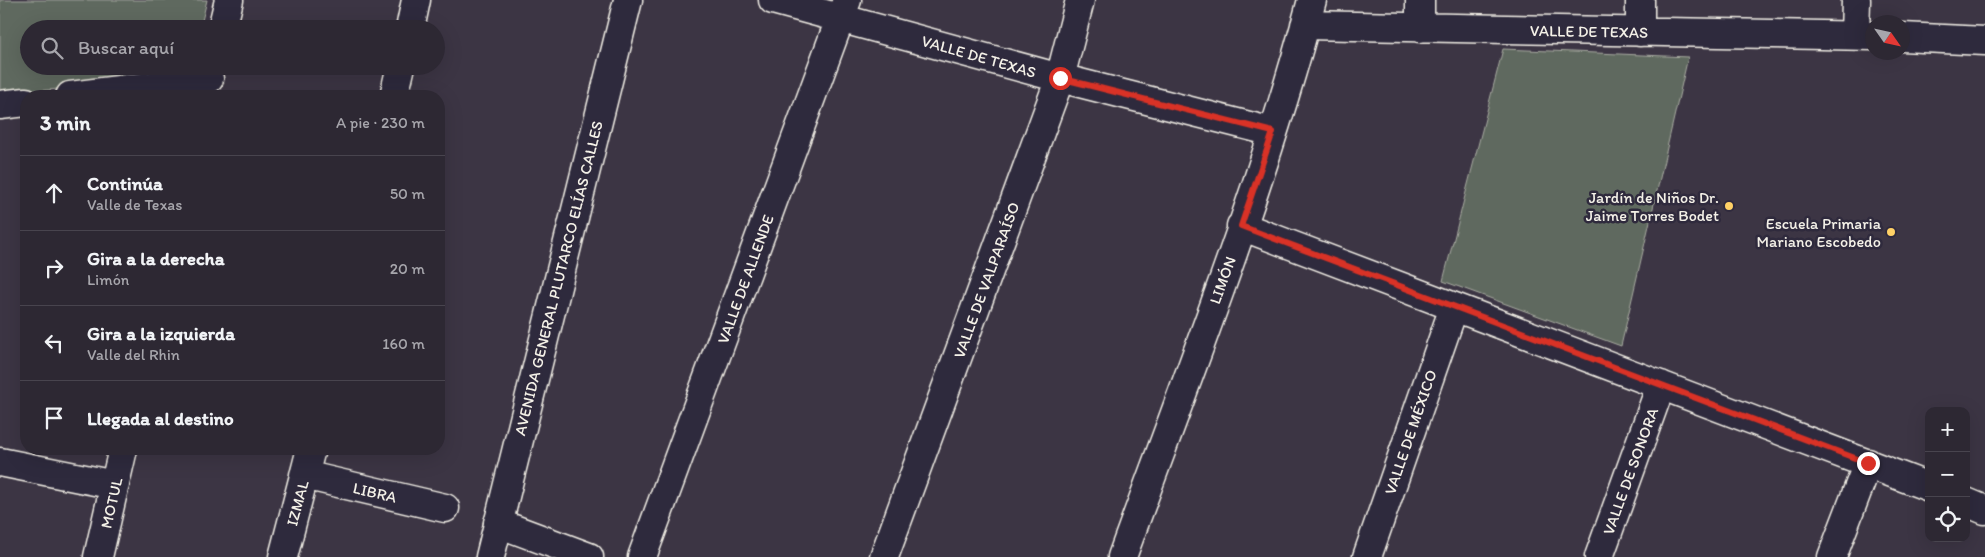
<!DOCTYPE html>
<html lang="es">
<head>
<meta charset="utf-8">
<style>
	:root { --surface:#2d2833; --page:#35303b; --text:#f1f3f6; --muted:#a7a6ac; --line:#48444e }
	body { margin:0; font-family:Itim,sans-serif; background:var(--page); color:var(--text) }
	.controls { position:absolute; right:15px; bottom:15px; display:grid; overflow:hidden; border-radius:10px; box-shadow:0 5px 20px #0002 }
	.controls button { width:45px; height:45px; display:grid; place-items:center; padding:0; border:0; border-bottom:1px solid var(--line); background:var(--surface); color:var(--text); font:25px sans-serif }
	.compass { position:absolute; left:1865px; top:15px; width:45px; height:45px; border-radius:50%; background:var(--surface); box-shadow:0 5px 20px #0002; rotate:124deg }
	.stop { position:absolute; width:15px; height:15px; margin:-11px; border:4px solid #d93025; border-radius:50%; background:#fff }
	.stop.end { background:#d93025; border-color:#fff; box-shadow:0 1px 5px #0008 }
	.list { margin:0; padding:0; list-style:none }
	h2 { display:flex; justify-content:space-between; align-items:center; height:65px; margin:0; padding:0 20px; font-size:21px }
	h2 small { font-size:16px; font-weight:400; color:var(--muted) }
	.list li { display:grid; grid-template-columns:32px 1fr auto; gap:15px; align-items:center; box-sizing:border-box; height:75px; padding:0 20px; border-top:1px solid var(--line) }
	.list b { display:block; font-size:19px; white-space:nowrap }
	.list p { margin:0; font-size:16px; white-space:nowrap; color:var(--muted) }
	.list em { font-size:16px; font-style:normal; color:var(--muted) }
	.icon { flex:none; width:28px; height:28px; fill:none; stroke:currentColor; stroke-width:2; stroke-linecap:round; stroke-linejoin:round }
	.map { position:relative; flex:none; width:1985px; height:557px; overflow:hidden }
	.search { position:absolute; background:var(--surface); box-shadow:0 5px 20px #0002; left:20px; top:20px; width:425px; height:55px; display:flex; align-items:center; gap:12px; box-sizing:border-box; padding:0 18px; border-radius:28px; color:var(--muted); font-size:19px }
	.panel { position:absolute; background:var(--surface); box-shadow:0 5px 20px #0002; left:20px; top:90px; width:425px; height:365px; border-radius:20px }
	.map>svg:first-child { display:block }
	.green { fill:#5f695e; stroke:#aaada3 }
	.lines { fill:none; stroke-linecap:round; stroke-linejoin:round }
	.street-casing { stroke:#f4f1e8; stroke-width:31 }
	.secondary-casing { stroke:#f4f1e8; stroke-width:31 }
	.street { stroke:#2f2a3d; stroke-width:28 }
	.secondary { stroke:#2f2a3d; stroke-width:28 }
	.route { stroke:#d93025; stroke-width:6 }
	.poi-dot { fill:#ffd166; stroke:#2f2a3d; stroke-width:2 }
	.labels { text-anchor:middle; stroke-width:5; stroke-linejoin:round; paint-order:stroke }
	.street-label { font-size:16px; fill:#f4f1e8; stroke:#2f2a3d }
	.poi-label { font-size:16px; fill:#f4f1e8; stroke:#2f2a3d; text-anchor:end }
</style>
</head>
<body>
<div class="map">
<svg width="1985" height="557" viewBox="0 0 1985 557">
	<rect width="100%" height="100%" fill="#3c3544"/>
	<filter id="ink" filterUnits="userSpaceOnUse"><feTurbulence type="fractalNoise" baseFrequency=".02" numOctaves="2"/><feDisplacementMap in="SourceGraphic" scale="10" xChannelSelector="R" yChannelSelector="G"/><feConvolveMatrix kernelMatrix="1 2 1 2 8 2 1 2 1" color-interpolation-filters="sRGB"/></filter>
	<g filter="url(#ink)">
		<path class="green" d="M0,0H207L200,29H29V66H190L188,78L0,94Z
			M1503,49L1688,57L1621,346L1443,281Z"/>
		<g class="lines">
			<defs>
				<path id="street" d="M773,0L1060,78L1273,132
					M1305,25L1872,36
					M1420,28V0
					M222,29L229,0
					M410,29L416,0
					M1640,32V0
					M1855,35L1856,0
					M1902,37L1985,41
					M70,96L209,79
					M394,96L401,66
					M0,105L26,102
					M1241,226L1929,487
					M0,462L115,485
					M304,475L445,508
					M1966,502L1985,510
					M498,523L589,557
					M98,557L123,449
					M283,557L311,449
					M642,557L847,0
					M884,557L1060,78L1080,0
					M1122,557C1189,373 1262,189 1312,0
					M1367,557L1454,307
					M1599,557L1661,385
					M1832,557L1868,463"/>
				<path id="secondary" d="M490,557L628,0"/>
			</defs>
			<use href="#street" class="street-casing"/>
			<use href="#secondary" class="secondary-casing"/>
			<use href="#street" class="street"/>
			<use href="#secondary" class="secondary"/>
		</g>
	</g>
	<g class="lines" filter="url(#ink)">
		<path class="route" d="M1060,78L1273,132L1241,226L1868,463"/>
	</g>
	<g class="poi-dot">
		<circle cx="1729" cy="206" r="5"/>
		<circle cx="1891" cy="232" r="5"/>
	</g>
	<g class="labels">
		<g class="street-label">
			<text transform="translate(1589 31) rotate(1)" y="6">VALLE DE TEXAS</text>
			<text transform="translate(979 56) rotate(16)" y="6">VALLE DE TEXAS</text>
			<text transform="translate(558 278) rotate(-76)" y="6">AVENIDA GENERAL PLUTARCO ELÍAS CALLES</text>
			<text transform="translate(745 279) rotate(-70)" y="6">VALLE DE ALLENDE</text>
			<text transform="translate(986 280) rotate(-70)" y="6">VALLE DE VALPARAÍSO</text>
			<text transform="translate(1222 280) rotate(-70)" y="6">LIMÓN</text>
			<text transform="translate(1410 432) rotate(-71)" y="6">VALLE DE MÉXICO</text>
			<text transform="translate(1630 471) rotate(-70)" y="6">VALLE DE SONORA</text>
			<text transform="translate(375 492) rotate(13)" y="6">LIBRA</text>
			<text transform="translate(111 503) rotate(-77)" y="6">MOTUL</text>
			<text transform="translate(297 503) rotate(-75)" y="6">IZMAL</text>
		</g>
		<g class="poi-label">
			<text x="1719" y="203">Jardín de Niños Dr.<tspan x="1719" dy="18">Jaime Torres Bodet</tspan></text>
			<text x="1881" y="229">Escuela Primaria<tspan x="1881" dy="18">Mariano Escobedo</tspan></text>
		</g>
	</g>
</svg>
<div class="controls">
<button>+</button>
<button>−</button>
<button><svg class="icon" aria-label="locate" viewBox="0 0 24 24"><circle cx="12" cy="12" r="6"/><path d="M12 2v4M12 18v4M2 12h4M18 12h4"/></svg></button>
</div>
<svg class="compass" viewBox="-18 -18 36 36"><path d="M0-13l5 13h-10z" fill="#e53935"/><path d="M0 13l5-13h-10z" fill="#a7a6ac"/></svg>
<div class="stop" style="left:1060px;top:78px"></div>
<div class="stop end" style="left:1868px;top:463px"></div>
<div class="search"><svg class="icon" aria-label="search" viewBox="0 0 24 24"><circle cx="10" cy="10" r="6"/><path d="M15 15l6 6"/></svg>Buscar aquí</div>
<section class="panel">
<h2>3 min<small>A pie · 230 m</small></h2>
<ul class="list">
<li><svg class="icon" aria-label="ahead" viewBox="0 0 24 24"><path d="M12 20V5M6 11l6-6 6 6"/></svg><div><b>Continúa</b><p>Valle de Texas</p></div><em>50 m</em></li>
<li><svg class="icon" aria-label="right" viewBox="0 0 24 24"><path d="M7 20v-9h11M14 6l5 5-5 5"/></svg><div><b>Gira a la derecha</b><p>Limón</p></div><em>20 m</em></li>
<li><svg class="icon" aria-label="left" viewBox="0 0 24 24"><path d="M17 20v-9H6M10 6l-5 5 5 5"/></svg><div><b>Gira a la izquierda</b><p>Valle del Rhin</p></div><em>160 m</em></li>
<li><svg class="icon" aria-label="arrive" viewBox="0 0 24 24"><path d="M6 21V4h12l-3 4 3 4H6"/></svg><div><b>Llegada al destino</b></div></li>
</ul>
</section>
</div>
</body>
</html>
